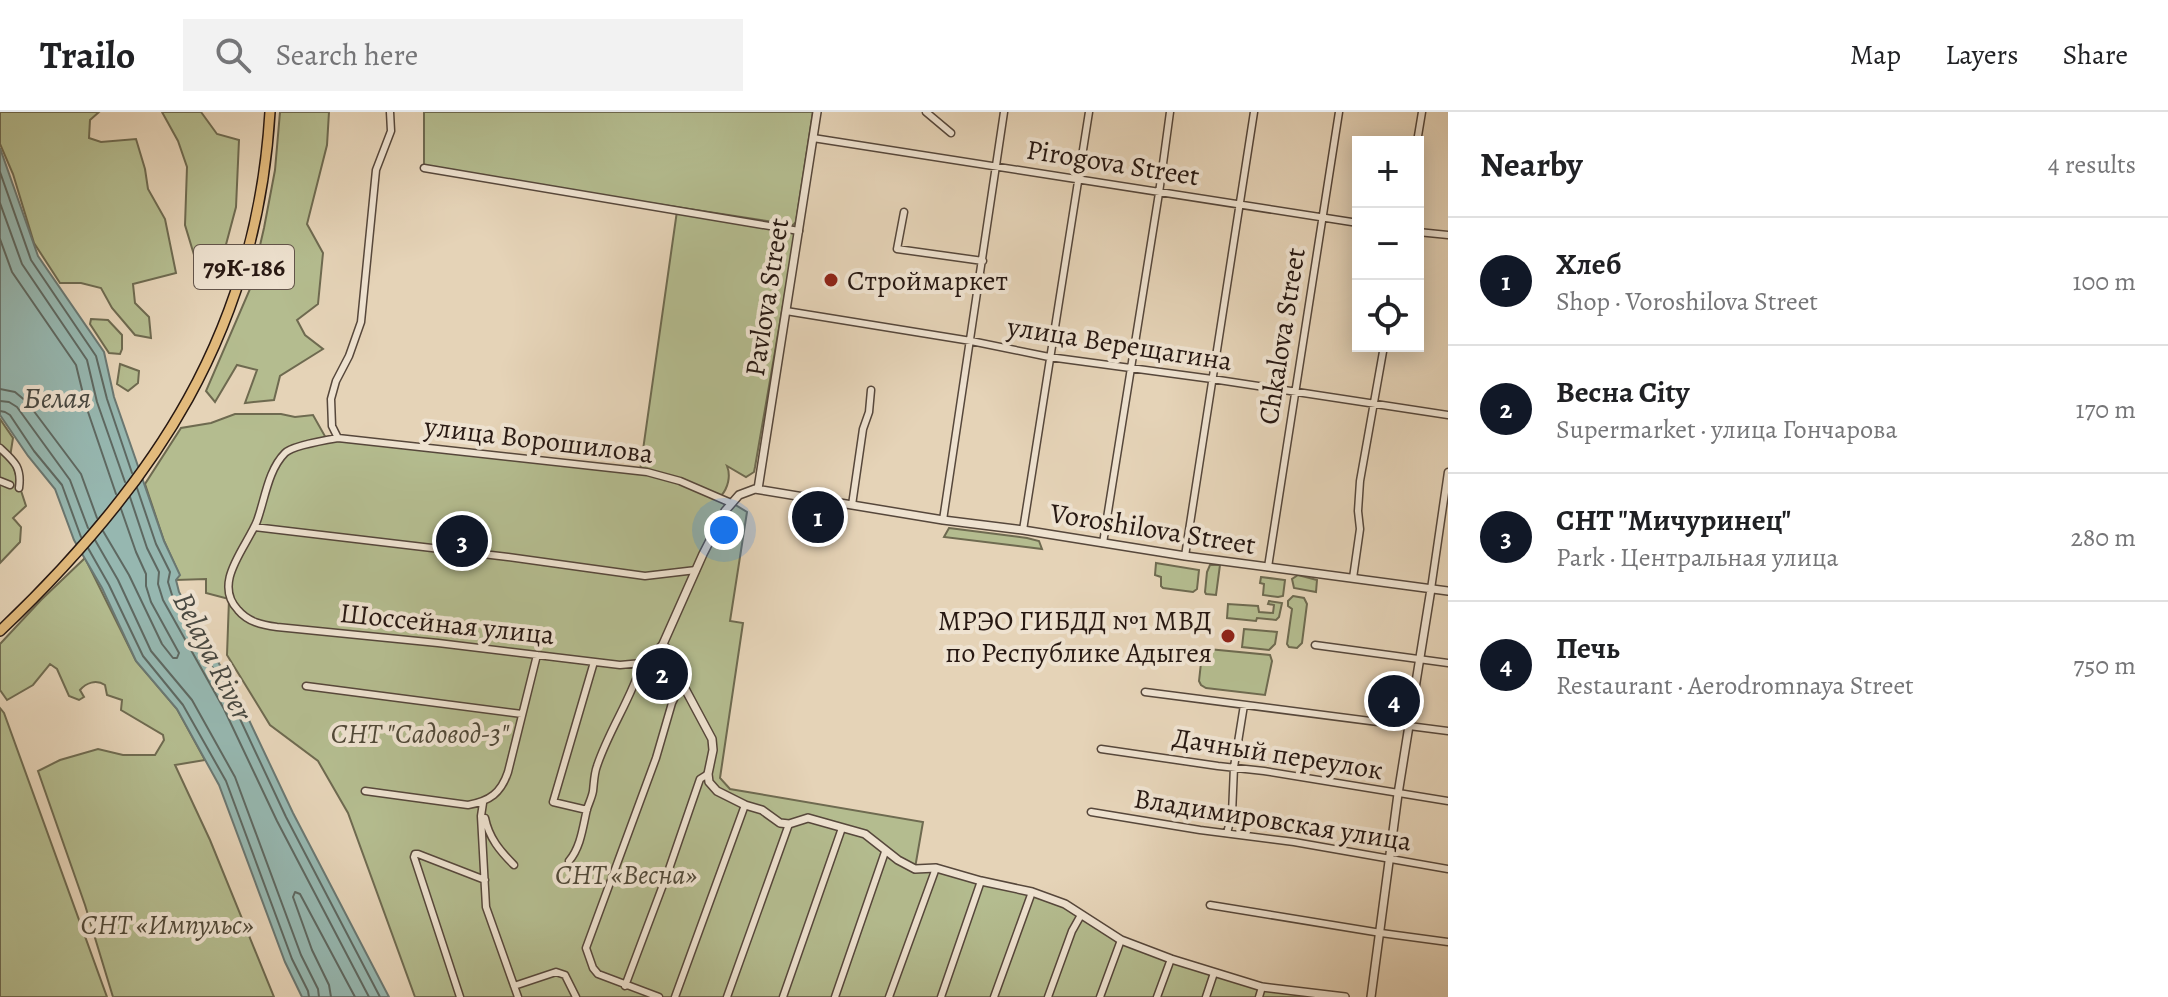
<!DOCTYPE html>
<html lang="en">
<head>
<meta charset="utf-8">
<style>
	:root { --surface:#fff; --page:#f2f2f2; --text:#202124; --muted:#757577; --line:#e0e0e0; --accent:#111827 }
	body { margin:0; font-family:Alegreya,serif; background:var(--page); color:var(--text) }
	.controls { position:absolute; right:24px; top:24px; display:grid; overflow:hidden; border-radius:0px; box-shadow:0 4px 20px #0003 }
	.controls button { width:72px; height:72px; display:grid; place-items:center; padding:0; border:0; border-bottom:2px solid var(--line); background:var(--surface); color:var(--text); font:40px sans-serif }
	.you { position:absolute; left:724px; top:418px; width:28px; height:28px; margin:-20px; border:6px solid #fff; border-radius:50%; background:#1a73e8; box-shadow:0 0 0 12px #1a73e833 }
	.badge { display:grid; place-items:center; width:52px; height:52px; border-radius:50%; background:var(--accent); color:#fff; font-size:26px; font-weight:700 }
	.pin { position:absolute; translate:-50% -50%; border:4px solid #fff; box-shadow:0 2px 8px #0006 }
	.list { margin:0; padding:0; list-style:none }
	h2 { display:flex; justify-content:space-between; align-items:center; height:104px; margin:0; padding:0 32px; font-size:34px }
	h2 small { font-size:26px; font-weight:400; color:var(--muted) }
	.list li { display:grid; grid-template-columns:52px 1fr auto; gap:24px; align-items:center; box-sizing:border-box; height:128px; padding:0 32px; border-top:2px solid var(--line) }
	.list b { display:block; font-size:30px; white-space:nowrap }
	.list p { margin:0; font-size:26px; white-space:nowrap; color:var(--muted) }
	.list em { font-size:26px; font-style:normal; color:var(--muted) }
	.icon { flex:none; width:44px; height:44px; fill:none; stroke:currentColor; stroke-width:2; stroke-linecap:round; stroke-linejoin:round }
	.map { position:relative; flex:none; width:1448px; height:885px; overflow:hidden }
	header { display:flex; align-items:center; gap:48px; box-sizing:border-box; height:112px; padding:0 40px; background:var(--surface); border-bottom:2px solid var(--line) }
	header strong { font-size:38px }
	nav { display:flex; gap:44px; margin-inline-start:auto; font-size:28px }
	.search { width:560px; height:72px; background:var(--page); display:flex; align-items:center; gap:20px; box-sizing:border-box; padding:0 28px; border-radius:0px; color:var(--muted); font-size:30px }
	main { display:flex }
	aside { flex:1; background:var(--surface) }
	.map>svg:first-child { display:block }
	.green { fill:#b4bc8f; stroke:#6e6a50; stroke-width:2 }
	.water { fill:#96b7b0; stroke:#6a7771; stroke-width:2 }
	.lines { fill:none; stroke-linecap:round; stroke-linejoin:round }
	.shore { stroke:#5e6861; stroke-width:2 }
	.minor-casing { stroke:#56473b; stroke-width:9 }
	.tertiary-casing { stroke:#56473b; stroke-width:10 }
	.primary-casing { stroke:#271812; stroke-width:12 }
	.minor { stroke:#eee2d0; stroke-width:6 }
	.tertiary { stroke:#eee2d0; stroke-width:7 }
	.primary { stroke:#e2ba7c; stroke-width:9 }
	.poi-dot { fill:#8f2418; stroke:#eee2d0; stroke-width:3 }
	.labels { text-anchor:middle; stroke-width:8; stroke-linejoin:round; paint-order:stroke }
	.shield { fill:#eee2d0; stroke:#63554b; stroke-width:2 }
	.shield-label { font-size:26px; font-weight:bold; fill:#271812 }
	.street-label { font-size:28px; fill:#271812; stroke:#eee2d0 }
	.poi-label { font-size:28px; fill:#271812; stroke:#eee2d0; text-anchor:start }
	.park-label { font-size:28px; font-style:italic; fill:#514938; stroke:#eee2d0 }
	.water-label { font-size:30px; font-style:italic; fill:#484841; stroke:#eee2d0 }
</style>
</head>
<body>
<header>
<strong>Trailo</strong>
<div class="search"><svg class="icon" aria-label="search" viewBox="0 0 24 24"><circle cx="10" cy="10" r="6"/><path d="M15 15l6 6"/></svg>Search here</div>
<nav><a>Map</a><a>Layers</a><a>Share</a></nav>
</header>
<main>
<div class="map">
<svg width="1448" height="885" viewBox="0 0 1448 885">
	<rect width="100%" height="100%" fill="#e5d3b7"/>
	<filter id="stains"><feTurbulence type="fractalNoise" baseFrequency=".0025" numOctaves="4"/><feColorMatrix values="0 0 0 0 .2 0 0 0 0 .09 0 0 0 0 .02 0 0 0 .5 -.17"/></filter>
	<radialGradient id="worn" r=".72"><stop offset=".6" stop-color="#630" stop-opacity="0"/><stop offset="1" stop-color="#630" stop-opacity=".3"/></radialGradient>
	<path class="green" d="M0,0H99L90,8L89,26L101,30L136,27L145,57L148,77L165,107L176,161L133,172L135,191L149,205L151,226L135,223L112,196L101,176L81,171H60L34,131L13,62L0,32Z
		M162,0H201L217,22L239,28L236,95L220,155L207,161L198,156L185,113L187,55L178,29Z
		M280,0H329L327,33L307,112L323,141L318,192L297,208L305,223L323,237L280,264L274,288L245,291L257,258L237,253L215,290L206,279L250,177L264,116L275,58Z
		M424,0H813L796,110L793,113L424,56Z
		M677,99L796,118L755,355L754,360L746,365L727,354C731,364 728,376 721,384L747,400L730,509L743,511L720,666L730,677L923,710L915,756H936L1065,792L1121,828L1262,875L1345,885H415L348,701L318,649L270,613L227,543L229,487L206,481V467L176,468L179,462L164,429L145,372L181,316L211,311L235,302H281L295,305L313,303L326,326L293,335L327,328L640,359Z
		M91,207L108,208L122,223V237L120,242L109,241L90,212Z
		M120,252L139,259L138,271L128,279L117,272Z
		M0,307L13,326L10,345L26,394L13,406L21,415L20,430L0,451Z
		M949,416L1027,426L1039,429L1042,437L944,425Z
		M85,446L136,549L177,597L205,648L175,653L210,728L274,885H113L85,793L38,659L60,648L98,637L123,643H155L164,628L163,623L121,598L122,588L107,583L105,573C96,567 86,571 80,578L84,585L79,588L69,584L57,557L50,552L33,573L7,588L0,578V532L41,488Z
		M1156,451L1199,458L1197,477L1193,480L1163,476L1161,474V465L1155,463Z
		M1210,453H1220L1216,483L1206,482L1205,480L1207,460Z
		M1298,463L1317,468L1316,480L1294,476L1292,467Z
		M1261,465L1285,468L1283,484L1278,485L1263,483L1264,472L1260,471Z
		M1293,484L1304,486L1307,492L1302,531L1297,536L1289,535L1287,532L1292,497L1288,494V489Z
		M1269,489L1282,491L1279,505L1276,508L1257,506L1256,509L1227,506L1228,492L1258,494L1259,500L1273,501L1274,493L1268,492Z
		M1244,517L1277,520L1275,532L1269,538L1242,535Z
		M1208,537L1270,543L1272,549L1265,583L1206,576L1201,573L1199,569L1202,542Z
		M0,596L4,601L107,885H0Z"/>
	<path class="water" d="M0,36L38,144L104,240L114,285L164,429L180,463L176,468L179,480L240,589L293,701L389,885H302L285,850L219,673L177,597L136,549L102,476L74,428L55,377L28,344L0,303Z"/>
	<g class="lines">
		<path class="shore" d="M0,60L31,148L96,244L107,287L132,361
			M0,91L22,152L87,248L97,290L125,370
			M0,127L12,160L76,253L86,294L116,382
			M0,277L15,280L27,290L81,362L97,406
			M0,289L9,290L17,295L70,368L88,416
			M0,299L5,300L10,303L34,339L62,373L81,425
			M137,376L156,432L170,460L168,470L172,483L233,592L286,705L380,885
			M130,385L147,436L159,460L158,472L163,488L224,597L277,709L369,885
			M103,419L129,463L162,532L173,546H177L179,541L151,490L146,474V462L136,440L121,397
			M95,428L118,468L151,539L192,588L235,665L301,843L318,877L319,885
			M88,436L109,473L143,544L183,593L226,669L292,847L308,879L309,885
			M331,885L329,873L312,838L293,785L295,780L300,782L355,885"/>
		<defs>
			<path id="minor" d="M926,0L951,21
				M813,26L1358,111
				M1417,30L1422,0
				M424,56L799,119
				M904,100L897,137L983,149
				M1418,120L1448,123
				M786,199L971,229L1049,245L1212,267L1448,303
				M338,326L332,314L331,287L336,269L349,244L361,210L376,58L391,19L390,0
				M0,336C14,349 22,355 19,376
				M0,369L10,373
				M852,393L863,317L869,300L871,278
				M943,408L1004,0
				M254,415L508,445L645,464L696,458
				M1023,418L1089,0
				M1103,431L1159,81L1170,0
				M1185,444L1254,0
				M1268,455L1339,0
				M1353,466L1360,417L1358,399L1360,369L1384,234
				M1431,477L1448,360
				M663,532L642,551L620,553L438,531L277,515C262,513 248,510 238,498C212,471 246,436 257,409C265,387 268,358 285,341C292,334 326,328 338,326L647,360L680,369L731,391
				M1315,533L1448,551
				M306,574L522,602
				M1145,580L1448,619
				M1101,637L1218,654L1264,659L1448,689
				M365,679L468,693C490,689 501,681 508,660L537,543
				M483,691L481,704L486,795L518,885
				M587,698L553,690L594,550
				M1091,700L1200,718L1294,730L1448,757
				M485,706C489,726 500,739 514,753
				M1227,721L1232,702L1234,655L1244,593
				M569,749C581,735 583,714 587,697C589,691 592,685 593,679C594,671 594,662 597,654C609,618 631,587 642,551
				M1210,793L1381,821L1448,830
				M514,874L556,860L565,863L576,885
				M625,874L669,757L700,667L708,662
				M460,885L414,745L415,742H418L485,768
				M659,885L598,862L593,856L586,836L656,646L672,591L682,571
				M675,885L745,693
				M727,885L789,712
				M783,885L842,716
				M835,885L885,740
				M889,885L936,756
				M941,885L981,769
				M994,885L1032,780
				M1048,885L1072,819L1081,803
				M1100,885L1121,828
				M1157,885L1171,847
				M1206,885L1214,861
				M1259,885L1262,875"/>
			<path id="tertiary" d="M758,377L817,0
				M1345,885L1262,875L1171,847L1121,828L1065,792L1032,780L981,769L936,756L915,757L898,748L865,722L808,706L789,712L780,711L762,698L745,693L717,679L709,670L708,662L713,638L712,627L682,571L671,543L663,532L703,442L725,399L739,383L755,377L943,408L1023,418L1185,444L1448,479
				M1371,885L1398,682L1431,477"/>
			<path id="primary" d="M0,519C155,372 257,219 270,0"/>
		</defs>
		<use href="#minor" class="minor-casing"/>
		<use href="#tertiary" class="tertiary-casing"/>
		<use href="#primary" class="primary-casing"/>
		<use href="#minor" class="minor"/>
		<use href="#tertiary" class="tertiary"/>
		<use href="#primary" class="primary"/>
	</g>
	<g class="poi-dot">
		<circle cx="831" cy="168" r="8"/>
		<circle cx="1228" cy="524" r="8"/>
	</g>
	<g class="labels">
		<rect class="shield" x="194" y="133" width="100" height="44" rx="6"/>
		<g class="shield-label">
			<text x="244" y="164">79К-186</text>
		</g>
		<g class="street-label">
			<text transform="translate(1113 50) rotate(9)" y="10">Pirogova Street</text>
			<text transform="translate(766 185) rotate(-81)" y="10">Pavlova Street</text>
			<text transform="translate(1281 224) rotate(-81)" y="10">Chkalova Street</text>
			<text transform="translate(1120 231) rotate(9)" y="10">улица Верещагина</text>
			<text transform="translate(539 327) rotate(7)" y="10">улица Ворошилова</text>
			<text transform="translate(1153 416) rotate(9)" y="10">Voroshilova Street</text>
			<text transform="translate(447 511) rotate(6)" y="10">Шоссейная улица</text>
			<text transform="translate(1278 641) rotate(9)" y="10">Дачный переулок</text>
			<text transform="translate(1273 707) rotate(9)" y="10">Владимировская улица</text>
		</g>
		<g class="poi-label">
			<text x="847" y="178">Строймаркет</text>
			<text x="1212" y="518" text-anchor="end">МРЭО ГИБДД №1 МВД<tspan x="1212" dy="32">по Республике Адыгея</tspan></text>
		</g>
		<g class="park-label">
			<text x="420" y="631">СНТ "Садовод-3"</text>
			<text x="626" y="772">СНТ «Весна»</text>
			<text x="167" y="822">СНТ «Импульс»</text>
		</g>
		<g class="water-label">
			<text x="57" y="296">Белая</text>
			<text transform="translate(213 544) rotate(63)" y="10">Belaya River</text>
		</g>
	</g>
	<rect width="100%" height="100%" filter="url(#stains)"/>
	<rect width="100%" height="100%" fill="url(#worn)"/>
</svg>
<div class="controls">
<button>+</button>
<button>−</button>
<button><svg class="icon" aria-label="locate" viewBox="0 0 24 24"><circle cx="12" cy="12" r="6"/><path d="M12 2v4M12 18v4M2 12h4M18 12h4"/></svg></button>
</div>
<div class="you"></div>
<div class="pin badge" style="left:818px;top:405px">1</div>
<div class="pin badge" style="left:662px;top:562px">2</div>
<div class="pin badge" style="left:462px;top:429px">3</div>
<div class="pin badge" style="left:1394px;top:589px">4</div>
</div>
<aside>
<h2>Nearby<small>4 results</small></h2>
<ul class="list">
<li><span class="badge">1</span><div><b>Хлеб</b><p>Shop · Voroshilova Street</p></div><em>100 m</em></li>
<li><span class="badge">2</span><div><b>Весна City</b><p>Supermarket · улица Гончарова</p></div><em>170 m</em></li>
<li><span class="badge">3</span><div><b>СНТ &quot;Мичуринец&quot;</b><p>Park · Центральная улица</p></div><em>280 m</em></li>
<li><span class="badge">4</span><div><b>Печь</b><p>Restaurant · Aerodromnaya Street</p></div><em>750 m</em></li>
</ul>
</aside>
</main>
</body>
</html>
